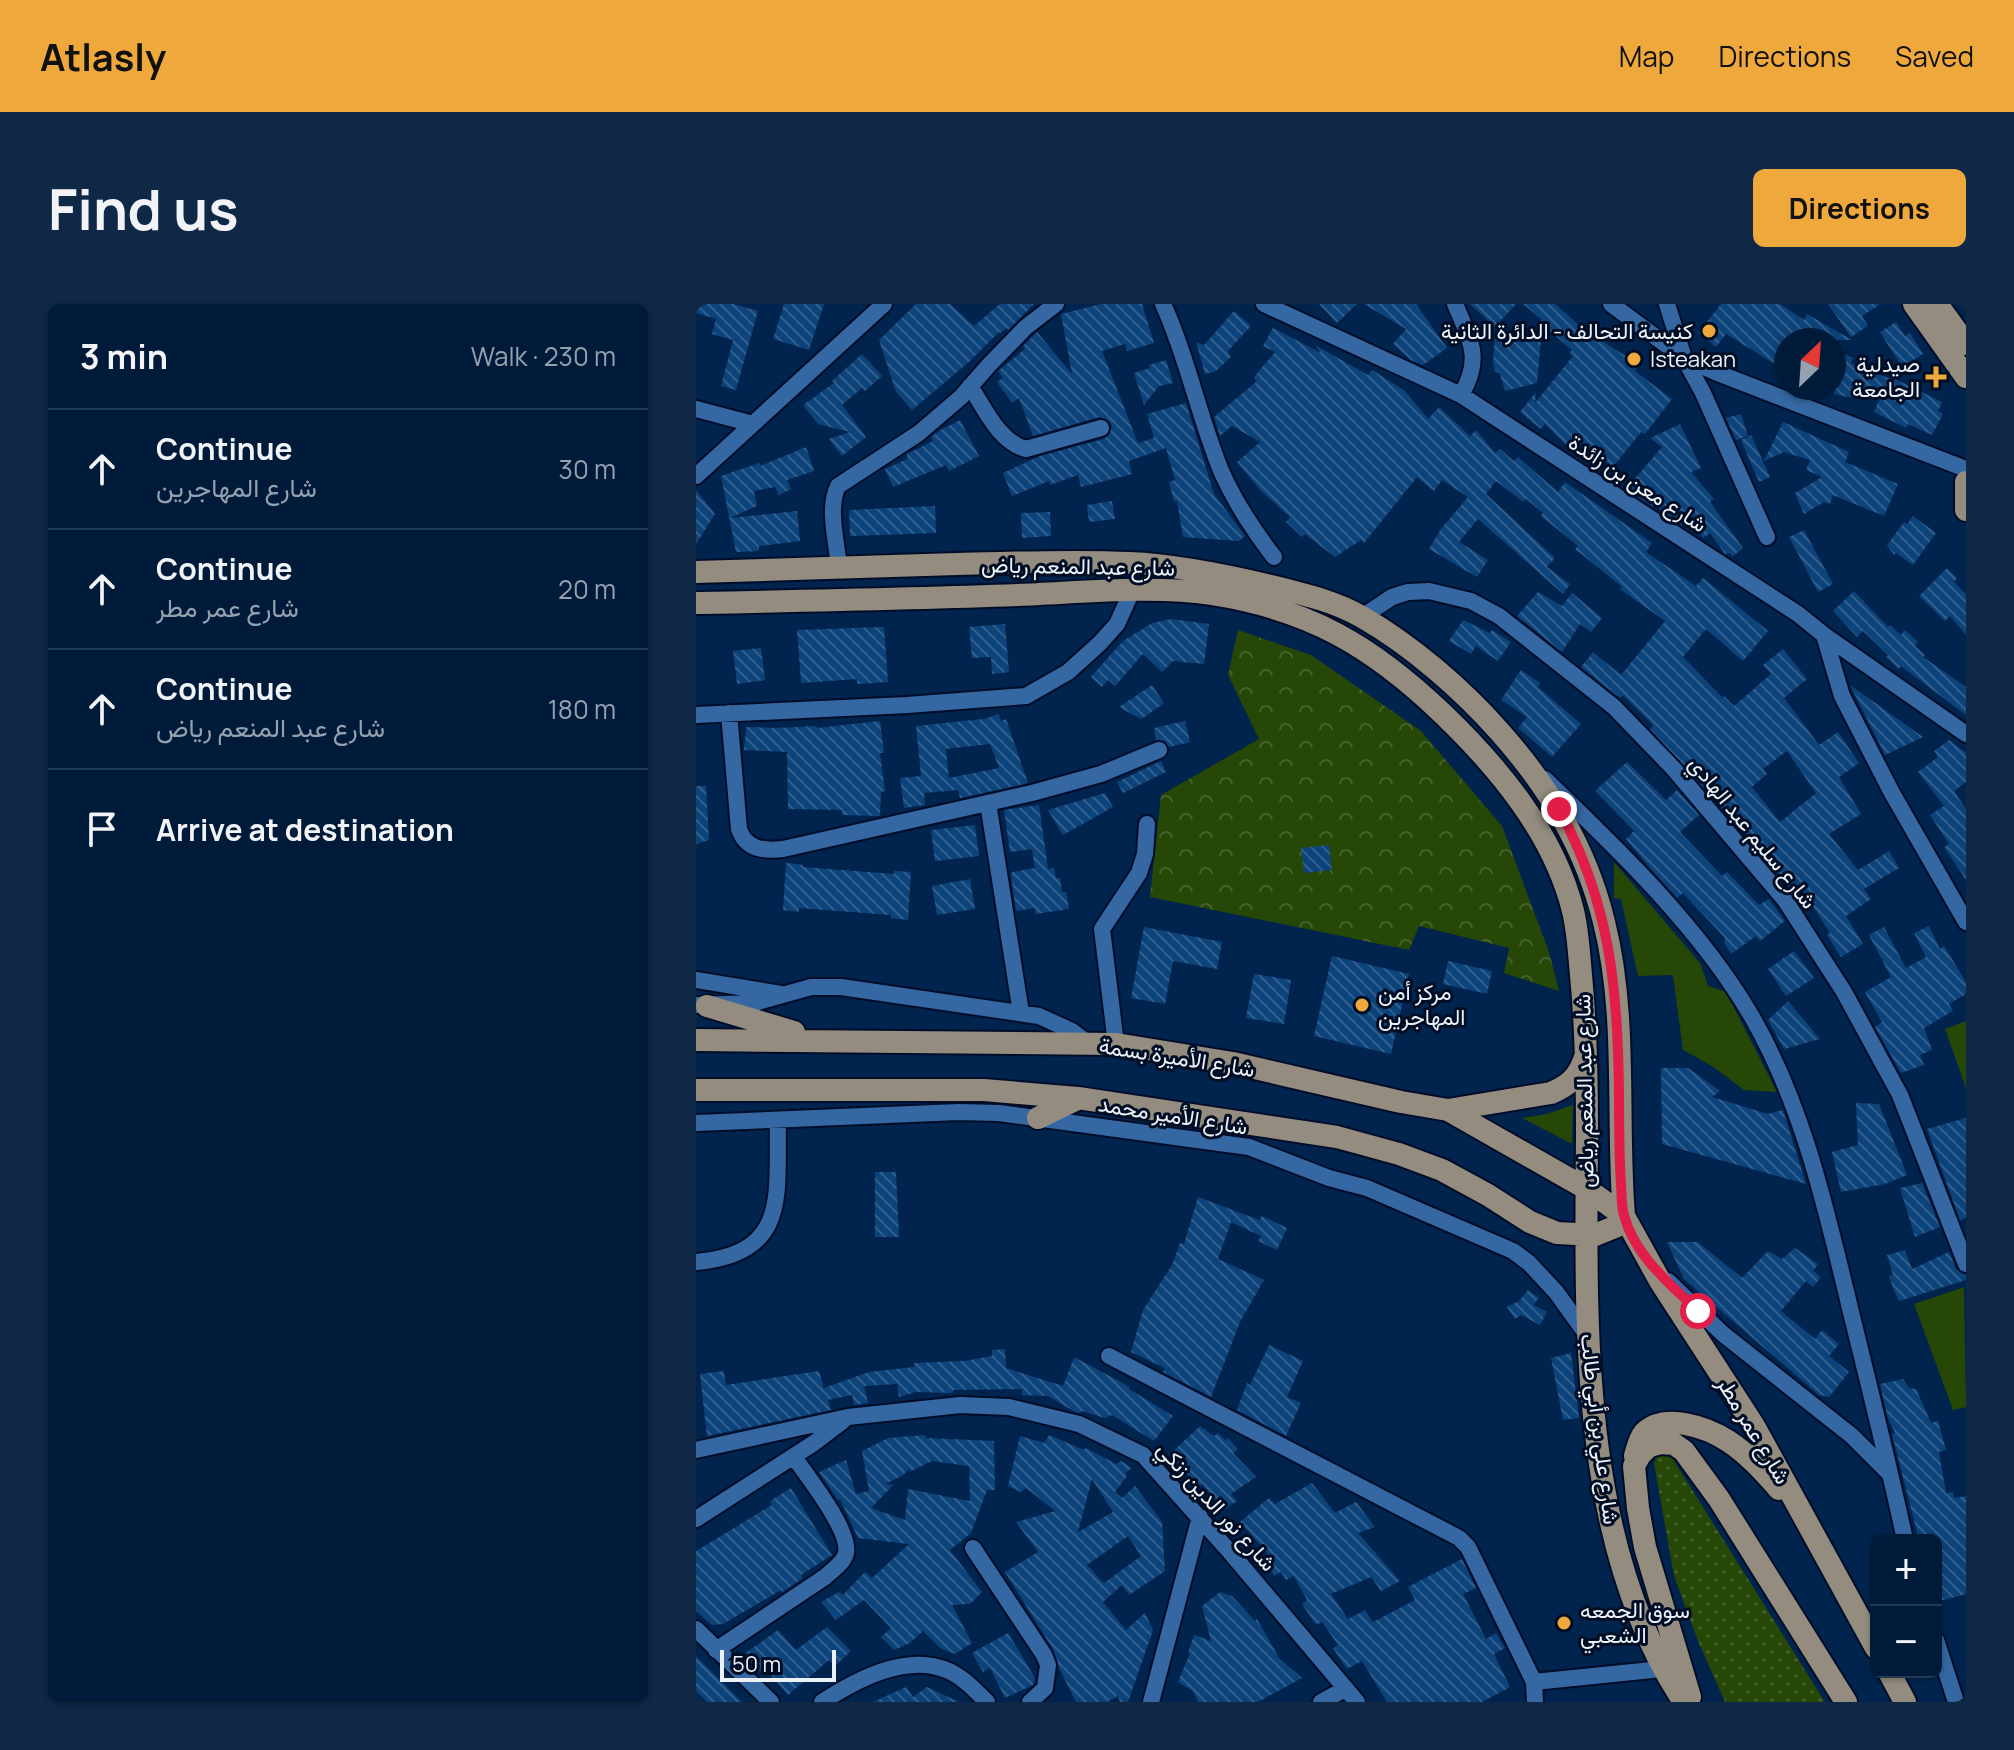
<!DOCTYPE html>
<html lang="en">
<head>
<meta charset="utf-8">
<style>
	:root { --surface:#001b3a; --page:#0e2845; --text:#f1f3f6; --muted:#95a1af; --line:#223954; --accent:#eea83c }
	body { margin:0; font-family:Manrope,Vazirmatn,sans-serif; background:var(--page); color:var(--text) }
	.controls { position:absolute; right:24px; bottom:24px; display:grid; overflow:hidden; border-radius:12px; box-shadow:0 2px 6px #0004 }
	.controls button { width:72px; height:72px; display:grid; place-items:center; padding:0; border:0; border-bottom:2px solid var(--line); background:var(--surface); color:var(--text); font:40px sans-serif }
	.compass { position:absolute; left:1078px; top:24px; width:72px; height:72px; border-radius:50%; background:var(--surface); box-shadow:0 2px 6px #0004; rotate:25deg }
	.scale { position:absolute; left:24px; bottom:20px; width:116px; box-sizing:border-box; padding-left:8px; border:4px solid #ecf1f8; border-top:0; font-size:22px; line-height:28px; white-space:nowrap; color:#ecf1f8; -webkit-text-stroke:6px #000e25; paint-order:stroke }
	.stop { position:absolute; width:24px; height:24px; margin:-18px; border:6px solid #e11d48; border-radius:50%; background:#fff }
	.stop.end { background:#e11d48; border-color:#fff; box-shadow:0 2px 8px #0008 }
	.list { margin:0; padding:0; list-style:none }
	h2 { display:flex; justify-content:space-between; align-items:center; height:104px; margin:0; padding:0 32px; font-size:34px }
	h2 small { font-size:26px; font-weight:400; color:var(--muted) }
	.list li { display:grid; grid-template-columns:52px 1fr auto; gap:24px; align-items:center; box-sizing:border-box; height:120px; padding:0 32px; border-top:2px solid var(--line) }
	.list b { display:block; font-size:30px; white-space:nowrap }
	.list p { margin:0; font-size:26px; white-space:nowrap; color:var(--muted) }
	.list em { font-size:26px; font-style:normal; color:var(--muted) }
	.icon { flex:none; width:44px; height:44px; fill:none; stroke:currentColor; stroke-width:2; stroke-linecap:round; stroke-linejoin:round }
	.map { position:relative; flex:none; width:1270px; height:1398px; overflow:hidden; border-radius:12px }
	header { display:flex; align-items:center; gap:48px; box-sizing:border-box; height:112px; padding:0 40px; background:var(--accent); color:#111 }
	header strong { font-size:38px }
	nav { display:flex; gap:44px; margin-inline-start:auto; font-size:28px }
	.intro { display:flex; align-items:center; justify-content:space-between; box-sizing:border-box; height:192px; padding:0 48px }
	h1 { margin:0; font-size:56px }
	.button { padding:20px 36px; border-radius:12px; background:var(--accent); color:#111; font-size:28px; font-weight:700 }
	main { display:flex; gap:48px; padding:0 48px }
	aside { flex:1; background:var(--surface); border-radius:12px; box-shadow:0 2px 6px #0004 }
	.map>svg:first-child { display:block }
	.grass { fill:#264706 }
	.forest { fill:url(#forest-crowns) }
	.park { fill:url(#park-dots) }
	.building { fill:url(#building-back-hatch); fill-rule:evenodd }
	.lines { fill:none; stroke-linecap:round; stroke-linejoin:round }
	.minor-casing { stroke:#000d29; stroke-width:20 }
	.major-casing { stroke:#000d29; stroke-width:26 }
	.minor { stroke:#3568a3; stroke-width:16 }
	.major { stroke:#938c7f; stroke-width:22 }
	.route { stroke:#e11d48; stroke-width:10 }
	.poi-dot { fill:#eea83c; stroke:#000e25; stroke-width:3 }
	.labels { text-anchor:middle; stroke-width:6; stroke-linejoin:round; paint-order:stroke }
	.poi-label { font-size:22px; fill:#ecf1f8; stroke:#000e25; text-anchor:start }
	.street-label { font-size:22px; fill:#ecf1f8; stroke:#000e25 }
</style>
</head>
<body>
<header>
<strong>Atlasly</strong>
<nav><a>Map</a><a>Directions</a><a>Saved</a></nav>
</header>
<div class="intro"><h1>Find us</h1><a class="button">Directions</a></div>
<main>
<aside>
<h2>3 min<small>Walk · 230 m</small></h2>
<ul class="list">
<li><svg class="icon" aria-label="ahead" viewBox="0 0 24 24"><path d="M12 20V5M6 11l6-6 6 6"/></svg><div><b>Continue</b><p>شارع المهاجرين</p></div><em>30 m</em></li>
<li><svg class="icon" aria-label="ahead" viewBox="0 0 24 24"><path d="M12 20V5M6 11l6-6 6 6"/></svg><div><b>Continue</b><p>شارع عمر مطر</p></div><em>20 m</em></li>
<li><svg class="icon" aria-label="ahead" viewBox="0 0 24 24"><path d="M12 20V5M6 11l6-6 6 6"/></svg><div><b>Continue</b><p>شارع عبد المنعم رياض</p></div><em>180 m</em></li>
<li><svg class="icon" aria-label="arrive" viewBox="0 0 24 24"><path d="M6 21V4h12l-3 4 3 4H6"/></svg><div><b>Arrive at destination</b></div></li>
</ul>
</aside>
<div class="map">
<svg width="1270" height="1398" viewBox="0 0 1270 1398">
	<defs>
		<pattern id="forest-crowns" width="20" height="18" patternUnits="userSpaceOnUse" patternTransform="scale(2)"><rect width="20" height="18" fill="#264706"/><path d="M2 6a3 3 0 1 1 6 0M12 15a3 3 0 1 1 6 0" fill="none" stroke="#46622b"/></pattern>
		<pattern id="park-dots" width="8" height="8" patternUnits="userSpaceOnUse" patternTransform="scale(2)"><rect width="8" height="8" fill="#264706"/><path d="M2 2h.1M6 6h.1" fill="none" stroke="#46622b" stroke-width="1.8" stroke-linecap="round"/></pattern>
		<pattern id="building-back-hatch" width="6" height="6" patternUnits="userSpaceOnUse" patternTransform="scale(2)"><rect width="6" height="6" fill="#0d437b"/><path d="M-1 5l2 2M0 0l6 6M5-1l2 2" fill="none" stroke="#305f8e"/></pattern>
	</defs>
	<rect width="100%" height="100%" fill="#00244e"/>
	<path class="grass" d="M918,558L1004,659L1012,682L1030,688L1081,788L1048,786L1016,762L987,746L977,671L942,672L925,595L918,594Z
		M1270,717V784L1249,725Z
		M877,801L876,840L826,814L850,810Z
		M1268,983L1270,1103L1257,1106L1218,1000Z"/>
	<path class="forest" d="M542,326L615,351L725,427L806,522L853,648L863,687L808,669L813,644L723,622L713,646L454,593L465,491L563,435L532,371Z"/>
	<path class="park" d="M968,1149L975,1152L1129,1398H1029L1002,1337L978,1272L958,1159L961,1151Z"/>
	<path class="building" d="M0,0H37L62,7L40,86L25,82L37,36L16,30L20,15L0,9Z
		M88,0H128L113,46L77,35Z
		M220,0H254L278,22L304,0H338L312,26L311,24L304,29L303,28L274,57L216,106L200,88L183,36Z
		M405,0H446L458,39L431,47L429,40L406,47L442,139L458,134L451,110L490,99L518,190L549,232L543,237L487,233L481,197L478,198L473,178L479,176L470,144L433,157L436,170L385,183L382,171L354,181L353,177L316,192L307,169L344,152L408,135L413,131L416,122L412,116L403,113L337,132L323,94L316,99L301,78L307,74L302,67L329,45L327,42L341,28L376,70L365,10Z
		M623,0H661L641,19Z
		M668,0H720L751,44L727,61L715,56L697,40L710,25Z
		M774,0H820L799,23Z
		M827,0H859L890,27L896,19L914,32L909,39L943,60L939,67L976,95L949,130L945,128L917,163L885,138L876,147L849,120L845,125L824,108L840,88L839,99L877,52L873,50L876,46L843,18L846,16Z
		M1025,0H1084L1108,16L1111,10L1156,36H1090V67L1030,30L1020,43L1002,29Z
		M1132,0H1184L1166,12L1172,22L1155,33Z
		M538,7L555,22L532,47L535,53L520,67L509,70L500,38L508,41Z
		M1200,18L1209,32L1214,29L1227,50L1206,63L1184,28Z
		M577,24L625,49L619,41L672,71L676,66L709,87L732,115L743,103L774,132L780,126L799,149L804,145L818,157L822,153L862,188L869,178L956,239L950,248L1000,282L1007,274L1072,327L1047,357L1010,325L987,353L1027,394L1028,392L1038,402L1075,370L1067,361L1087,345L1111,375L1088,394L1123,441L1142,428L1163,459L1143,473L1165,510L1133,530L1162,566L1193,547L1203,564L1168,585L1175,595L1150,612L1167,640L1145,653L1131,631L1134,629L1107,587L1100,592L1057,539L954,425L957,421L927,391L924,394L885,363L897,348L925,371L969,317L924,285L926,283L879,245L882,242L845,212L847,209L830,195L827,198L800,177L790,190L859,254L851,263L874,280L867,290L782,215L763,238L792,256L781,273L733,245L745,225L772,193L746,176L738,187L721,173L668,239L665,236L639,253L609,230L606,233L590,218L594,213L565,187L541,158L564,138L536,122L524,132L518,113L560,78L558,73L579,48L567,42ZM1091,447L1120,489L1084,518L1056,483L1071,470L1067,465Z
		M799,30L845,34L841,79L809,87L804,70L799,67L797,59Z
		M1138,46L1157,54L1155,59L1194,75L1195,73L1246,98L1242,107L1247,110L1236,131L1212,120L1210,124L1178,108L1183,96L1159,86L1156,94L1138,90Z
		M166,50L186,72L169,87L166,84L146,101L170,133L146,152L133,135L154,128L122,120L107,101L138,79L136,77Z
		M470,56L477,79L463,82L448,101L438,69L454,64L453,61Z
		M1045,110L1052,132L1040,136L1030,114Z
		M264,116L283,152L253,167L250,161L197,183L189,165L211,155V150L237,137L235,133L243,127Z
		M1087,118L1153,148L1149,158L1202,180L1188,212L1137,191L1134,200L1128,198L1108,210L1099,189L1126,173L1110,166L1114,156L1088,148L1068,157Z
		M984,120L1005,164L995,168L1018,195L1014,198L1047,244L1036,253L1034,249L1029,250L1014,229L1007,234L994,215L986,222L968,210L960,200L957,203L930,185L966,143L954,134Z
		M1055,131L1074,173L1063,178L1045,136Z
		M110,143L118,167L91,176L95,185L83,191L79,183L58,187L61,202L34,214L101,207L104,237L63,242V247L40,248L25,172L63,159L64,162Z
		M0,186L19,210L0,240Z
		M416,197L419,215L393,218L391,201Z
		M239,202L240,229L154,232L153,206Z
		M354,208L355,232L326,234L325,209Z
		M1217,212L1240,229L1217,261L1200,249L1198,251L1191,241L1208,218L1211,220Z
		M1108,226L1137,280L1122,288L1093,233Z
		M1251,264L1261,274L1258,278L1270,290V331L1254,312L1249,317L1223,292Z
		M1158,287L1192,323L1194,321L1205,331L1209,326L1222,338L1219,342L1229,351L1227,353L1270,383V411L1205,362L1203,365L1190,353L1192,351L1167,327L1161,333L1137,307Z
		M842,288L866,302L876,289L906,314L895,328L884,320L866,348L821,312Z
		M475,315L513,320L508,360L477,357L466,368L447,350L419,382L412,376L406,383L395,373L427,337L456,319Z
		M767,316L794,329L796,326L815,338L802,357L780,342L775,350L753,337Z
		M309,320L313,368L296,370L295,353L276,354L273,323Z
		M188,323L192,378L161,380V375L105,379L101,326Z
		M65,344L69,376L41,380L37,347Z
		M825,366L844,379L842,383L885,420L856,453L822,424L831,413L805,396Z
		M456,381L468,399L450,412L445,415L423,403Z
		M1154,381L1227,433L1189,451Z
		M302,410L305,417L310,415L332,479L264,494L262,486L228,489L229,501L208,504L204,474L225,472L220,422L288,415ZM294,440L303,464L253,474L250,445Z
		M184,417L188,449H184L189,487L185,488L184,512H182L146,511V506L92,505L91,448L48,446L50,423L81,424L121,422V424Z
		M489,417L494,438L473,443L469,437L460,436L458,424Z
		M1253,436L1270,449V478L1258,487L1270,505V576L1248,543L1253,540L1234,511L1248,502L1222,468L1242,453L1238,447Z
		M465,457L470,468L427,489L421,478Z
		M931,458L970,496L981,486L1003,511L984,528L1026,572L1031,568L1063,601L1073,595L1089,617L1064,637L1060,632L1035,650L1028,638L1029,634L987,589L981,594L956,566L930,535L938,527L899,487Z
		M0,482H10L13,536L0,540Z
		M409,489L417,503L367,531L352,506Z
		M343,501L352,565L358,564L360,574H364L366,588H370L373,605L339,610V604L320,607L315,571L316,568L339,564L336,545L314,548L308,506Z
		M279,521L283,552L239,557L235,526Z
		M633,541L636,566L608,569L605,544Z
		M90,559L107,561V563L198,570V567L215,568L212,616L195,614V611L103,604V608L87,606Z
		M274,575L279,605L241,611L236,582Z
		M1233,622L1244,645L1248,642L1270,678V690L1253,700L1257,707L1228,724L1236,746L1224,751L1228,761L1205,769L1179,723L1186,718L1169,688L1195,673L1173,631L1188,623L1210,664L1230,653L1218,629Z
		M448,623L526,638L521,665L477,657L469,700L435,694Z
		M1098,647L1118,674L1090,692L1072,665Z
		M636,652L713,670L695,750L618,732Z
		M752,657L796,667L791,690L747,680Z
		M558,670L595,676L588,720L550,714Z
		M1092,697L1124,735L1088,745L1072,716Z
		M965,764H992L1024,787L1016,793L1072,810L1087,806L1110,880L966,840Z
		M1160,799L1183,800L1211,871L1189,880L1145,888L1136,848L1162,841Z
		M1270,814V914L1264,916L1231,825Z
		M179,868H200L203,933H179Z
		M1226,879L1244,923L1219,933L1204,884Z
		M502,893L563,916L566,912L591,924L581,946L562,937L565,932L535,918L522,955L568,976L544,1018L515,1093L467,1068L469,1064L435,1048L447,1006L476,961L484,939L488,940Z
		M971,938H1002L1046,974L1072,947L1086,955L1099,944L1122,960L1117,967L1125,973L1117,983L1110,977L1085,1007L1119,1035L1126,1026L1143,1040L1133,1052L1153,1068L1133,1093L1123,1091L988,975Z
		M1209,946L1216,965L1253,948L1260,965L1270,971V976L1203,997L1197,984L1193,972L1197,971L1191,951Z
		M832,986L843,994L837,1001L851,1008L844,1021L825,1011L819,1015L811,1003L823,997Z
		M573,1041L607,1057L591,1093L605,1099L590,1132L541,1106L551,1079L554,1081Z
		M309,1045L310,1064L367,1082L378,1053L434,1083L433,1085L477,1112L458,1137L416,1111L409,1114L386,1107L385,1109L379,1108L352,1092L326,1091V1085L257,1086V1089L220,1088L203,1093L201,1080L168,1082L172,1099L158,1101L156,1091L132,1096L135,1106L11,1132L4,1070L28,1067L30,1081L123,1067L128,1084L173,1068L218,1063V1059L268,1057L296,1052V1046Z
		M875,1049L883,1114L867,1116L855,1054Z
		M1207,1075L1213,1084L1220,1085L1235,1119L1242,1117L1250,1146L1243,1148L1250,1189L1257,1188L1258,1194L1270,1192V1290L1240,1298V1236H1223L1196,1130L1199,1129L1192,1114L1184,1080Z
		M504,1122L518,1132L522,1129L529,1136L532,1134L542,1145L537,1149L560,1173L535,1190L541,1197L528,1206L506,1180L503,1184L473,1151Z
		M229,1131L230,1134L298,1137L299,1186H291L275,1229L254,1246L286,1288L274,1300L256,1301L276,1339L259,1350L244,1344L227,1327L214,1339L198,1346L185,1333L195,1324L168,1296L140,1316L125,1298L143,1288L147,1291L169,1268L176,1274L213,1240L162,1234L144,1195L142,1196L123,1168L150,1156L160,1190L173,1187L166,1147L192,1134ZM236,1157L273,1162L274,1197L212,1185L209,1216L175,1204L197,1181L189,1180L206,1172L214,1164L213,1168Z
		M353,1131L388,1146L390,1144L420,1160L425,1157L436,1164L429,1169L431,1172L419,1188L426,1194L439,1182L466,1218L469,1267L433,1291L426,1281L407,1298L430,1326L449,1309L457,1326L432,1398H424L422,1392L411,1398H380L363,1364L357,1345L309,1268L342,1248L320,1218L359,1207L330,1184L325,1188L312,1182L324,1132L348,1139ZM396,1175L417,1208L382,1228ZM432,1232L445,1252L408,1279L391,1261Z
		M616,1179L639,1209L660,1198L679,1223L662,1229L704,1277L685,1287L675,1273L635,1290L652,1315L669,1306L677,1318L719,1296L712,1283L766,1255L780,1284L767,1290L790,1335L800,1329L809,1344L798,1350L814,1383L786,1398H691L666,1357L651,1365L637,1344L642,1341L626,1318L620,1321L606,1300L611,1296L598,1272L590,1276L585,1268L578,1272L568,1253L572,1250L544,1218L573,1194L579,1200Z
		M95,1184L136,1251L105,1271L107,1274L86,1288L85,1286L27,1320L16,1321L0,1307V1247L76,1201L74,1197Z
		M524,1288L536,1292L559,1317L561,1315L583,1354L606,1374L562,1398H502L497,1387L482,1378L494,1349H492L498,1331L515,1337L506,1302Z
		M131,1323L155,1347L139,1362L133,1356L92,1391L70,1365L64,1368L48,1350L82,1326L100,1346Z
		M312,1329L339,1374L337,1381L309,1394L294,1364L287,1368L276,1349Z
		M0,1352L46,1398H11L0,1387Z
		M210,1383L217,1393L231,1383L263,1398H177Z"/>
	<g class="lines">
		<defs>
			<path id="minor" d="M467,0C492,55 503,114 526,169C540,200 558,227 578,253
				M568,0L765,91L1102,310L1128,331L1270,430
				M759,0C774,36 787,54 765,91
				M915,0L988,54L1019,68L1270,165
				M971,0L988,54L1007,89L1071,233
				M274,82C289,105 303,138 330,145L405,124
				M0,105L57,120
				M0,172L188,0
				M143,263C141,239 131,204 142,182L223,129L265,93L293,61L330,23L360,0
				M666,313L696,293L712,288L733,287L775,297L803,312L918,403L977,464L1089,596L1148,688L1204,791L1270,960
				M1128,331L1146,392L1196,489L1270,618
				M33,409L43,525C50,546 68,547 87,545L336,489L405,470L463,446
				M0,411L211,401L330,392L372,368L404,339L421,320L436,287
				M849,475C923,546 1005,625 1056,713C1107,802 1129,901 1153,1000C1172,1078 1192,1157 1209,1236
				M292,499L325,709
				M0,676L85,690
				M0,701L58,699L115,683H145L343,712L376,727L393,740
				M420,740L406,625L443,569L449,550L451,520
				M0,819L263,808L303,809L553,843L633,874L671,884L817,947L833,959L860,988L891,1031
				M0,958C95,950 80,889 82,816
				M972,977L1027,1030L1156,1132L1193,1169
				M413,1052L763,1234L772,1243L838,1378L966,1365L978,1360
				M0,1146L152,1113L264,1101L313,1103L383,1120L447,1151L534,1248L661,1398
				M0,1215L118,1139L147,1117
				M277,1244L348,1351L352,1361L349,1384L334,1398
				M0,1325L75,1398
				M1240,1336L1260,1398
				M20,1346L129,1273C136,1266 148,1259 150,1249C155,1227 111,1172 98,1153
				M838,1378L839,1398
				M126,1398C160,1376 211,1348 253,1367C268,1374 279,1386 291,1398
				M455,1398L504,1213
				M625,1398L649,1385"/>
			<path id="major" d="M1218,0L1270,73
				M1241,0L1270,40
				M1270,178V206
				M0,268C87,265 174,262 261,260C318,259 376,256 433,259C481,261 529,271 575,282C607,290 638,297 666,313C715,341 766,385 803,427C853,483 890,544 908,618C932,713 920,815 928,912L921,922L899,931L861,929L834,918L792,891L746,866L703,850L641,833L382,794L288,786H0
				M0,299C107,297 215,295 322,291C381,289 457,281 515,290C613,305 676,342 747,410C803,464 858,530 877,607C882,627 883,650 885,671C890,723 891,774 891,827C890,1012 881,1238 988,1398
				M11,702L98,728
				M0,736L420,740L537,759L705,798L752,806L891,885L928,912L964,977L1058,1122L1180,1344
				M752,806L855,789C874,781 883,772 889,753
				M342,814L381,795
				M939,1152C941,1144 943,1135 948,1129C969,1108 1012,1124 1032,1137C1052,1150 1068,1168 1083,1185
				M1193,1368L1209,1398
				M994,1393L949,1243L942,1204L938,1162L944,1151L953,1142L965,1139L978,1140L988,1147L1023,1195L1150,1398"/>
		</defs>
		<use href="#minor" class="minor-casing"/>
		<use href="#major" class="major-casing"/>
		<use href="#minor" class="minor"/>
		<use href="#major" class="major"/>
	</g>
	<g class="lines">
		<path class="route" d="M863,505C914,599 922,684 923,789C923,820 923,850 925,881C926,891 925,902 928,911C938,951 974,980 1002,1007"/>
	</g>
	<g class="poi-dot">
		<circle cx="1013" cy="27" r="8"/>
		<circle cx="938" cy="55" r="8"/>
		<path d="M1236 61h8v8h8v8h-8v8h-8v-8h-8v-8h8z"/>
		<circle cx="666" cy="701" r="8"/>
		<circle cx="868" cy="1319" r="8"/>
	</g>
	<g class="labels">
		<g class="poi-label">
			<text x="997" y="35" text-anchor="end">كنيسة التحالف - الدائرة الثانية</text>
			<text x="954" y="63">Isteakan</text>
			<text x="1224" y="68" text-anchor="end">صيدلية<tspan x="1224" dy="25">الجامعة</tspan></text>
			<text x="682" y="696">مركز أمن<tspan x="682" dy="25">المهاجرين</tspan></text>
			<text x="884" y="1314">سوق الجمعه<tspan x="884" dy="25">الشعبي</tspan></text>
		</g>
		<g class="street-label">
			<text transform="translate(942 179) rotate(33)" y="8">شارع معن بن زائدة</text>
			<text transform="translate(382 262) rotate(1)" y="8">شارع عبد المنعم رياض</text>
			<text transform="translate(1057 528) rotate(51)" y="8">شارع سليم عبد الهادي</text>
			<text transform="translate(481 753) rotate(9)" y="8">شارع الأميرة بسمة</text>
			<text transform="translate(888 787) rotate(-91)" y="8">شارع عبد المنعم رياض</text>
			<text transform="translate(477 811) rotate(9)" y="8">شارع الأمير محمد</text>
			<text transform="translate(904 1125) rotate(83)" y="8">شارع علي بن أبي طالب</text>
			<text transform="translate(1058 1126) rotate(59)" y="8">شارع عمر مطر</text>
			<text transform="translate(521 1202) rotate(48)" y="8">شارع نور الدين زنكي</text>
		</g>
	</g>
</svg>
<div class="controls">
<button>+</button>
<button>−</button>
</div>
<svg class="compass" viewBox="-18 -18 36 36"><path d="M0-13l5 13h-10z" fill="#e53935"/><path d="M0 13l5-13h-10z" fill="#95a1af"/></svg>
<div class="scale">50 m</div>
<div class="stop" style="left:1002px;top:1007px"></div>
<div class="stop end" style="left:863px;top:505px"></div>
</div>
</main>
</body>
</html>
